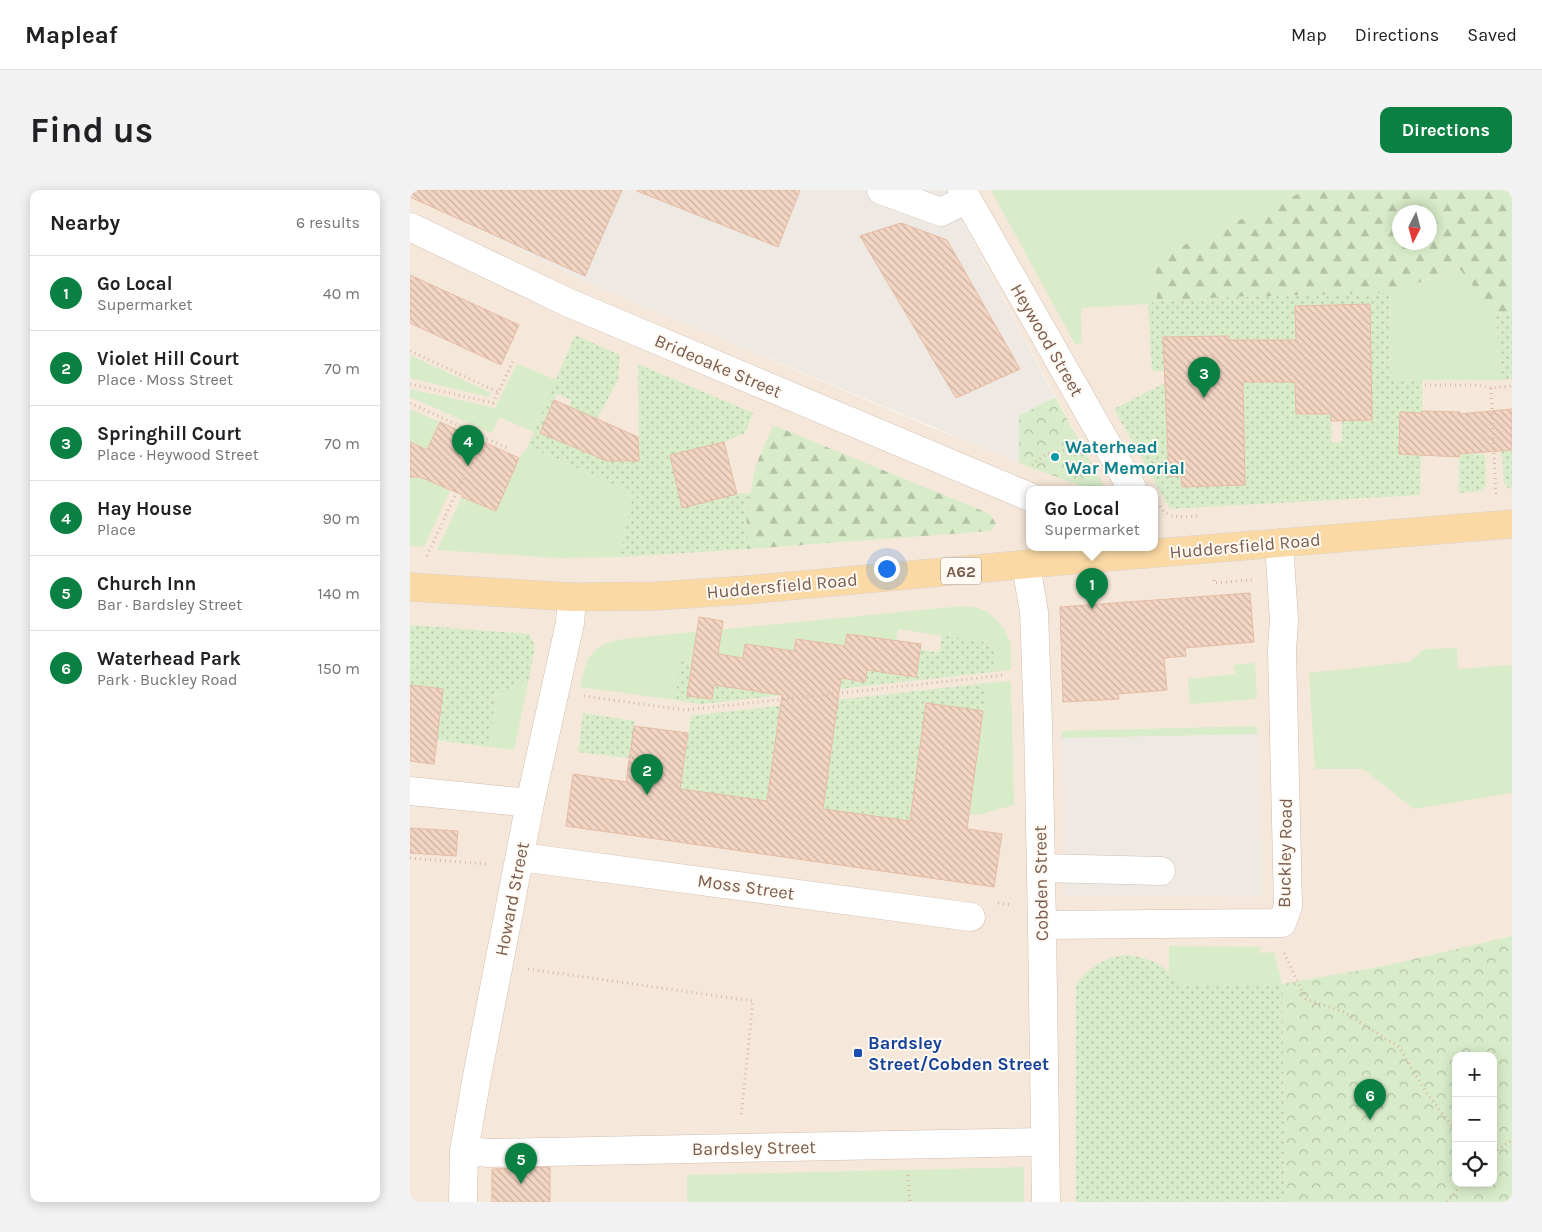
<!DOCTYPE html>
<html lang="en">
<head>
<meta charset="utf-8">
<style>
	:root { --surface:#fff; --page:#f2f2f2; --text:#202124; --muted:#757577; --line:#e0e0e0; --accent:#0b8043 }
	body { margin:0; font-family:Karla,sans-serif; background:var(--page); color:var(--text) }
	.controls { position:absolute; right:15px; bottom:15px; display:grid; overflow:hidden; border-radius:10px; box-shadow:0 2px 12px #0003 }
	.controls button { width:45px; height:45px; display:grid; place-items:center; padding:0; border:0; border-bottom:1px solid var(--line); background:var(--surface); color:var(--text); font:25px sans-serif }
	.compass { position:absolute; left:982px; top:15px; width:45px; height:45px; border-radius:50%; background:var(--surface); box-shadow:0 2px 12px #0003; rotate:186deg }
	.you { position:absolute; left:476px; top:378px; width:18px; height:18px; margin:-12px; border:4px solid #fff; border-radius:50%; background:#1a73e8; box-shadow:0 0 0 8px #1a73e833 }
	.badge { display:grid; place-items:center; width:32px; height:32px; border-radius:50%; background:var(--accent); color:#fff; font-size:16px; font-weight:700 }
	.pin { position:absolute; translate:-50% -41px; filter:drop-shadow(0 1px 2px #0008) }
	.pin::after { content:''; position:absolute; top:26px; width:18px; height:15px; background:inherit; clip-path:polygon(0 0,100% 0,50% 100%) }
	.popup { position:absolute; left:616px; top:296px; width:132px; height:65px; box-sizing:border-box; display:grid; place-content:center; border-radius:10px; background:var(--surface); filter:drop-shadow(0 1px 4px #0005); font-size:16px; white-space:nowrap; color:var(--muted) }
	.popup b { font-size:19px; color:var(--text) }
	.popup::after { content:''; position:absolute; left:50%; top:100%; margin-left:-10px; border:10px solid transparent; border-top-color:var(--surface) }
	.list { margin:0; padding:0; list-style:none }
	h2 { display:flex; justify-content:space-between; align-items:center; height:65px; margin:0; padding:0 20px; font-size:21px }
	h2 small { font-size:16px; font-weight:400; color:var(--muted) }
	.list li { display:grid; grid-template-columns:32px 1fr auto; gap:15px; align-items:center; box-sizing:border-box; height:75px; padding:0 20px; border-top:1px solid var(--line) }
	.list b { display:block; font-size:19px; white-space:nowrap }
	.list p { margin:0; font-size:16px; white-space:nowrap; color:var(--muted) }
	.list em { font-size:16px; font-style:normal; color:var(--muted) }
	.icon { flex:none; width:28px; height:28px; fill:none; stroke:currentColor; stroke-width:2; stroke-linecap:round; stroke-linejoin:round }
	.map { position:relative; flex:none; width:1102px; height:1012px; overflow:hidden; border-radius:10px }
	header { display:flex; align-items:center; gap:30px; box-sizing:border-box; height:70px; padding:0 25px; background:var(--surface); border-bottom:1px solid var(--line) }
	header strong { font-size:24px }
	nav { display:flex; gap:28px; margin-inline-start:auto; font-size:18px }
	.intro { display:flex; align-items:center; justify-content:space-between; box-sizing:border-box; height:120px; padding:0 30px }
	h1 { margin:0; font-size:35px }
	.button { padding:12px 22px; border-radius:10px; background:var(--accent); color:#fff; font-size:18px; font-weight:700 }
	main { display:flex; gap:30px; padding:0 30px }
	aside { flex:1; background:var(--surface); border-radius:10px; box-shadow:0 2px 12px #0003 }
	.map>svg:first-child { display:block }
	.residential { fill:#f5e8da; fill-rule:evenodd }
	.industrial { fill:#efe9e4 }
	.grass { fill:#d8ecc9 }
	.forest { fill:url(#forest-firs); fill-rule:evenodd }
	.park { fill:url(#park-crowns); fill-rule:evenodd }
	.garden { fill:url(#garden-dots) }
	.building { fill:url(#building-back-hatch); stroke:#e6bba3 }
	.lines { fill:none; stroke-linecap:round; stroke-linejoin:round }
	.minor-casing { stroke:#d1beb0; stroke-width:29 }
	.major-casing { stroke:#dad1cd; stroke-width:29 }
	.path { stroke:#d9b8a5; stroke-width:3; stroke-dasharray:1 4; stroke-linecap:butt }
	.minor { stroke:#fff; stroke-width:28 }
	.major { stroke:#fbd9a5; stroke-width:28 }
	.culture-dot { fill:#0f9aa8; stroke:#fffaf3; stroke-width:2 }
	.transit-dot { fill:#1a4fb4; stroke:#fffaf3; stroke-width:2 }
	.labels { text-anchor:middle; stroke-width:4; stroke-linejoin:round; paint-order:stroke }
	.shield { fill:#fffaf3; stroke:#a28b7f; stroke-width:1 }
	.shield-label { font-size:16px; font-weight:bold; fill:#7a5c4d }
	.street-label { font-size:18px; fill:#7a5c4d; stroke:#fffaf3 }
	.culture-label { font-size:18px; font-weight:bold; fill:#0d838f; stroke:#fffaf3; text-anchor:start }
	.transit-label { font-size:18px; font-weight:bold; fill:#164399; stroke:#fffaf3; text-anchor:start }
</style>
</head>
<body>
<header>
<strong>Mapleaf</strong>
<nav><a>Map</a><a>Directions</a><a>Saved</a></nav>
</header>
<div class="intro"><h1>Find us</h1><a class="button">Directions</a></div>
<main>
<aside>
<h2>Nearby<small>6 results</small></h2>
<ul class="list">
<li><span class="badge">1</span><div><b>Go Local</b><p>Supermarket</p></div><em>40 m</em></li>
<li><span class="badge">2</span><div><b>Violet Hill Court</b><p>Place · Moss Street</p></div><em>70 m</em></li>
<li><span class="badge">3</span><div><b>Springhill Court</b><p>Place · Heywood Street</p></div><em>70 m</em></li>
<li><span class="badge">4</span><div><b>Hay House</b><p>Place</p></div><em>90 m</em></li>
<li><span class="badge">5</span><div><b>Church Inn</b><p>Bar · Bardsley Street</p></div><em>140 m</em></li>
<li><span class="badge">6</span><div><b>Waterhead Park</b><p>Park · Buckley Road</p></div><em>150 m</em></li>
</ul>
</aside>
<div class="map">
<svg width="1102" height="1012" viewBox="0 0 1102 1012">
	<defs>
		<pattern id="forest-firs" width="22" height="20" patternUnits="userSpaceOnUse" patternTransform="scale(1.25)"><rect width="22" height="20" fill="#d8ecc9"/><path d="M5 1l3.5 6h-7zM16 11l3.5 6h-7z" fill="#b4c2a5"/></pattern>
		<pattern id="park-crowns" width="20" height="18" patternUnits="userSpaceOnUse" patternTransform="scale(1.25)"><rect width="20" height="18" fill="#d8ecc9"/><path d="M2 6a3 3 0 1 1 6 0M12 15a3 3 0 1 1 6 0" fill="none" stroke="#b4c2a5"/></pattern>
		<pattern id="garden-dots" width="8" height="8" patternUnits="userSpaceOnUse" patternTransform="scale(1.25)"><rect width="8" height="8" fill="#d8ecc9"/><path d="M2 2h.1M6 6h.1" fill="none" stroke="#b4c2a5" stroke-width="1.8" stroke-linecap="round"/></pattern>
		<pattern id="building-back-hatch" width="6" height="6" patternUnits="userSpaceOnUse" patternTransform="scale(1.25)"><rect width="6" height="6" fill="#f3d5c3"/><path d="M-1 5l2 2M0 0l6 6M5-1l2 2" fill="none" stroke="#cab0a1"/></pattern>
	</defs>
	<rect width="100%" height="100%" fill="#fdf6ec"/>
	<path class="residential" d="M536,0H1102V1012H0V6L188,97L523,238L682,300H620V358H744V300H695ZM989,22H1019V52H989ZM1046,866H1083V993H1046Z"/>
	<path class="industrial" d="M0,0H536L645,207L609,227V273L188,97L0,6Z
		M848,544L853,707L655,706L652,548Z"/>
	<path class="grass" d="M581,0H897L745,68L747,111L738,114L671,118L672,153L665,154Z
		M1050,78L1086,125L1092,190H982L980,103Z
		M0,165L81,203L79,207L0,188Z
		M107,174L147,190L124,242L89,227L82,243L0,207V199L85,218Z
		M0,219L30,232L18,259L0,252Z
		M118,256L223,303L210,367L148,368L27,360L52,307L86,321L109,268Z
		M0,283L40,300L14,357L0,356Z
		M553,416L568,418L578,422L594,438L601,454V480L582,482L585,462L578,453L488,439L486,451L437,444L435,456L386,449L384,461L335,454L333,468L283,471L272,468L265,510L170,497C173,482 177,462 193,455C199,452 207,451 213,449Z
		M1047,458L1048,479L1102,475V603L1004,619L953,579H905L899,483L999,472L1015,459Z
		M845,473L847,509L780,514L778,489L825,484L824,475Z
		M119,489L104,560L79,557L86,505Z
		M601,491L604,615L568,625L559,624L577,493Z
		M847,536L848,544L652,548V541Z
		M759,756L851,757L849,763L864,762L872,794H769L759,782Z
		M614,977V1012H277V985Z"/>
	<path class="forest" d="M897,0H1102V123L1086,125L1049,78L980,103L818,107L747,111L745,68ZM989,22H1019V52H989Z
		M363,235L580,324L586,334L580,341L338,359L336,325L346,275Z"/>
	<path class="park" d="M645,207L695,298V300H682L609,273V226Z
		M1102,746V1012H875L872,794L974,776ZM1046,866H1083V993H1046Z"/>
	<path class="garden" d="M980,103L982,190H1012V223L990,222L989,264L1011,265L1010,305L760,319L704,219L755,193L759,286H771L772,297L835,295L833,192H885L886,224H921L922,253L932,252V230H962L960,114L885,116L886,146L915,154L876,150H819V146L753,147L754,181H742L738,114L747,111L818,107Z
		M1102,123V189L1092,190L1086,125Z
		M165,145L210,165L208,190L187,229L159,217L162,210L147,204L130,243L188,268L202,235L210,244L211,272L229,271L228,174L343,223L335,243L314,252L260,265L272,317L327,304L340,303L336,325L338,359L210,367L223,303L118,256Z
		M1089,220L1093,261L1102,260V298L1099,299L1094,293Z
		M1049,264H1075L1076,295L1071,301L1049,303Z
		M0,435L119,444L125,456L119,489L86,505L79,557L27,550L33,499L0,495Z
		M532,445L578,453L585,462L582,482L292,514L265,510L271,468L283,471L277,505L302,509L306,481L325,484L327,467L333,468L328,499L353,502L376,477L378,460L427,472L430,455L435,456L430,488L454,492L459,464L478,467L480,450L486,451L481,484L506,487L510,460L529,462Z
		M577,493L573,521L516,513L500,631L413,619L400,513Z
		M392,513L370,518L357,611L270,599L281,526Z
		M173,523L225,531L220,568L168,562Z
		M715,765C742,768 753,774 770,794H872L875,1012H666V794C681,776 692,769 715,765Z"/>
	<path class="building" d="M0,0H212L175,86L0,7Z
		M227,0H390L368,57L227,1Z
		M491,33L537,50L610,179L546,208L450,46Z
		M0,85L109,135L91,175L0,133Z
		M960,114L962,230L921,231V224H886L885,192H833L835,295L772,297L771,286L759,287L753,147L819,146V150H886L885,116Z
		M144,210L228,247L229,271H197L130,243Z
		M1102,219V260L1049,264V267L989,264L990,222L1012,223V221L1050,222V224Z
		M30,232L109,268L86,321L52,307L53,305L10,287H0V252L17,260Z
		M314,252L327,304L272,318L260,265Z
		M840,403L844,452L775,458L776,466L754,468L757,500L708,504L709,509L653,512L650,417Z
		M289,427L313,431L308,464L333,468L335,454L384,461L386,449L435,456L437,444L511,454L506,487L457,480L455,492L431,488L413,619L500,631L516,513L573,521L557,639L592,644L584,697L156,636L163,584L216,592L224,536L278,543L270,599L357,611L372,505L304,495L302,509L277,506Z
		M0,495L33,499L24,574L0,571Z
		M0,638L48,641L46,666L0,663Z
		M140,977V1012H82V979Z"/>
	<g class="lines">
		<defs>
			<path id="minor" d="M471,0L531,22L557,9
				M552,0L723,300
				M0,37L157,112L620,307
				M616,375L624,422L628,532L632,735L636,1012
				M0,601L120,613
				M111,667L561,727
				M631,678L751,681
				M632,735L872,733L878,716L872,460L874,430L869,353
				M54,961L80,963L635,952
				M53,1012L54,961L68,881L120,613L160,433L162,407"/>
			<path id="major" d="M0,397L162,407L247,406L336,400L673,369L1102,334"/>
		</defs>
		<use href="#minor" class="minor-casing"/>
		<use href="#major" class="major-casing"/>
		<path class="path" d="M0,161L88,202
			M0,194L83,213L104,169
			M1015,195H1067L1081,198L1102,196
			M1081,198L1086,305
			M0,213L97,258
			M622,275L636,264L661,259V256
			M750,316C758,331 776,326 791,326
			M17,366L53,288
			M804,390V393L842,390
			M174,506L275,520L595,485
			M0,668L77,674
			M588,713L602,715
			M874,763L896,809L934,822L989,857L1016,902L1046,942
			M118,779L343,811L331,927
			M1083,963L1102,950
			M498,985L500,1012
			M1037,1012L1052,993"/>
		<use href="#minor" class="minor"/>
		<use href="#major" class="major"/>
	</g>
	<circle class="culture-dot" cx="645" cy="267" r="5"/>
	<rect class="transit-dot" x="443" y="858" width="10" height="10" rx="2.5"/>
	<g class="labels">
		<rect class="shield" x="531" y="367.5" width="40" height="27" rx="4"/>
		<g class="shield-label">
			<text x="551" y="387">A62</text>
		</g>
		<g class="street-label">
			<text transform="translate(637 150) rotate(60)" y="6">Heywood Street</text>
			<text transform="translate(308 176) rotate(23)" y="6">Brideoake Street</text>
			<text transform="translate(835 356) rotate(-5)" y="6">Huddersfield Road</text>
			<text transform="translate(372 396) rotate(-5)" y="6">Huddersfield Road</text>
			<text transform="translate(875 663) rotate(-89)" y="6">Buckley Road</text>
			<text transform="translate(631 693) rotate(-91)" y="6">Cobden Street</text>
			<text transform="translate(336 697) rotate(8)" y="6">Moss Street</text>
			<text transform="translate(102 709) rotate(-79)" y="6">Howard Street</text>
			<text transform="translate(344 958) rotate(-1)" y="6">Bardsley Street</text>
		</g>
		<g class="culture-label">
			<text x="655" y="263">Waterhead<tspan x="655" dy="21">War Memorial</tspan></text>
		</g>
		<g class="transit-label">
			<text x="458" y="859">Bardsley<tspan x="458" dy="21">Street/Cobden Street</tspan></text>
		</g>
	</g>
</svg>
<div class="controls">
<button>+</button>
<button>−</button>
<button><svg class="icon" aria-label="locate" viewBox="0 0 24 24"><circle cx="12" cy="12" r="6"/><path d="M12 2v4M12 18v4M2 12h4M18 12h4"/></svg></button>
</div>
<svg class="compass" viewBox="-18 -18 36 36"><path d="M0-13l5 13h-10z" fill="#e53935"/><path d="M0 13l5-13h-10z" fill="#757577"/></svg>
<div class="you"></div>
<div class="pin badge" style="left:682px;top:419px">1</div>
<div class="popup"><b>Go Local</b>Supermarket</div>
<div class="pin badge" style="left:237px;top:605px">2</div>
<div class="pin badge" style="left:794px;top:208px">3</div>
<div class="pin badge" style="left:58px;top:276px">4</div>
<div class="pin badge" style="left:111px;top:994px">5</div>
<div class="pin badge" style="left:960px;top:930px">6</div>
</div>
</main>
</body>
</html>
